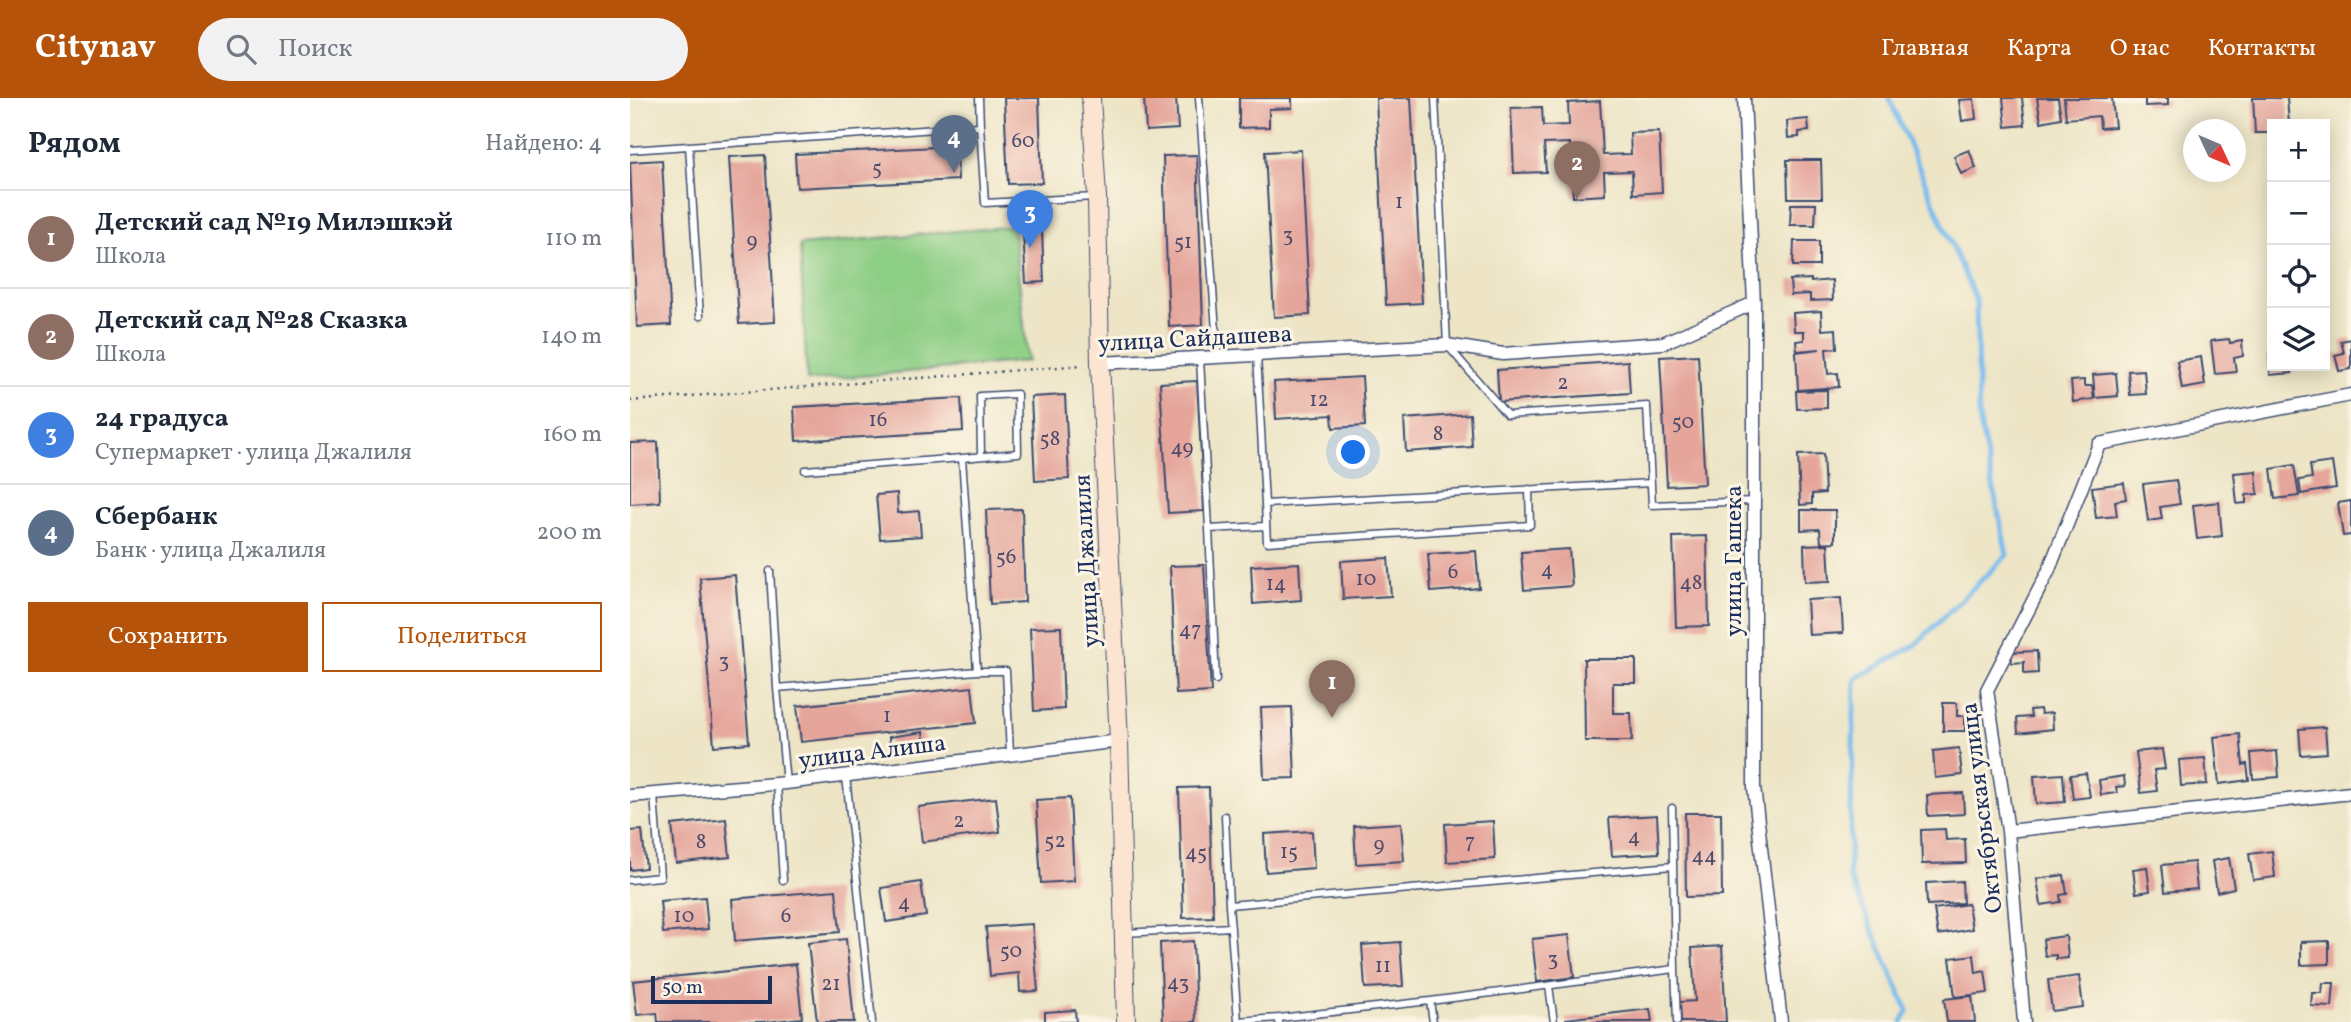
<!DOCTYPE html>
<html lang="ru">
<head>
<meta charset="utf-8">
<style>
	:root { --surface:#fff; --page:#f2f2f3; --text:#1f2937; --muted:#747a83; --line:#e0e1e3; --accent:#b45309 }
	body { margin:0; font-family:Vollkorn,serif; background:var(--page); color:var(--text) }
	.controls { position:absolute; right:21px; top:21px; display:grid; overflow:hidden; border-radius:0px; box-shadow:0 4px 18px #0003 }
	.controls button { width:63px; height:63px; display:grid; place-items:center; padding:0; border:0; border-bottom:2px solid var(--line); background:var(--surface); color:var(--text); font:35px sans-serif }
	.compass { position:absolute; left:1553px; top:21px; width:63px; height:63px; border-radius:50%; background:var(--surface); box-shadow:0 4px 18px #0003; rotate:134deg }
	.scale { position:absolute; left:21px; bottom:18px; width:121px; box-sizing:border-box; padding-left:7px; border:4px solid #1b2f5e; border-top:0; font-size:19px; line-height:24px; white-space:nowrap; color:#1b2f5e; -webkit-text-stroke:5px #fcf5e5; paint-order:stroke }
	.you { position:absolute; left:724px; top:355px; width:24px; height:24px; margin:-18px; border:5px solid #fff; border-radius:50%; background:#1a73e8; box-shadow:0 0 0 10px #1a73e833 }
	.badge { display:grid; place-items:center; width:46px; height:46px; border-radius:50%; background:var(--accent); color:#fff; font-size:23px; font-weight:700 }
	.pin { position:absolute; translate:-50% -58px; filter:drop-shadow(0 2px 4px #0008) }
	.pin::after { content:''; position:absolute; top:37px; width:24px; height:21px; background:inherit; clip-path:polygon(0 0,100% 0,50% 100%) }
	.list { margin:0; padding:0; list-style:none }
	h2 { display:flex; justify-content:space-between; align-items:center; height:91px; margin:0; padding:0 28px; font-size:30px }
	h2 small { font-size:23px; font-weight:400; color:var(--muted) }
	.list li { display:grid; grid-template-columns:46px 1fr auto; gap:21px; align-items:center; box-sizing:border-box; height:98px; padding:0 28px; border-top:2px solid var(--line) }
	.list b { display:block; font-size:26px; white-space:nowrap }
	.list p { margin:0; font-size:23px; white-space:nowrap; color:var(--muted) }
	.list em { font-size:23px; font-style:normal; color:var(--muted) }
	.actions { display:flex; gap:14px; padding:21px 28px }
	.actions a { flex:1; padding:16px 0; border:2px solid var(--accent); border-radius:0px; text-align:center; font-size:24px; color:var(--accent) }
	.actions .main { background:var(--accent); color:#fff }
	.icon { flex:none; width:38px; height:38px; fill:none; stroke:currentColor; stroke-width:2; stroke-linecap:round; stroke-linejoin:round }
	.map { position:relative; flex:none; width:1721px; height:924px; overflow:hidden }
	header { display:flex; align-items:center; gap:42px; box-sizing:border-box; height:98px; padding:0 35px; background:var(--accent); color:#fff }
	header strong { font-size:33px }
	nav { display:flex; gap:38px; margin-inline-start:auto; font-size:24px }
	.search { width:490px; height:63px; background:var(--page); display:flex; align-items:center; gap:18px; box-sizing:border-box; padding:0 24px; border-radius:38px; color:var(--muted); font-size:26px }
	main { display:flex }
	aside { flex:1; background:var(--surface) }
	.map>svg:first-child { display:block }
	.green { fill:#8dce85; stroke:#547e72; stroke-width:2 }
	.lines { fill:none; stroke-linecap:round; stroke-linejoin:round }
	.stream { stroke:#78bbed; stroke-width:5 }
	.building { fill:#e5a59b }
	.lane-casing { stroke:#3a4a6e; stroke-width:9 }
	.street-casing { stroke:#3a4a6e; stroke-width:15 }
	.secondary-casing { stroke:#3a4a6e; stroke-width:20 }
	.path { stroke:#3a4a6e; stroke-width:2.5; stroke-dasharray:2 5; stroke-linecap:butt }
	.lane { stroke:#fff; stroke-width:6 }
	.street { stroke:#fff; stroke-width:12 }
	.secondary { stroke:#fce5d0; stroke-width:18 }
	.labels { text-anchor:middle; stroke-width:6; stroke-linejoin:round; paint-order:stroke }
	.number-label { font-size:21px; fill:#4e4c6d }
	.street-label { font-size:24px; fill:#1b2f5e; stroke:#fcf5e5 }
</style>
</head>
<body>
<header>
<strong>Citynav</strong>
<div class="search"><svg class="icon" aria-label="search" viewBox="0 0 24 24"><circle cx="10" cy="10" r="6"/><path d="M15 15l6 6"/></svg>Поиск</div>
<nav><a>Главная</a><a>Карта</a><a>О нас</a><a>Контакты</a></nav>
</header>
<main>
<aside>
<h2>Рядом<small>Найдено: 4</small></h2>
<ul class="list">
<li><span class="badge" style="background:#8d6e63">1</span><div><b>Детский сад №19 Милэшкэй</b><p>Школа</p></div><em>110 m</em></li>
<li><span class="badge" style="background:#8d6e63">2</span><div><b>Детский сад №28 Сказка</b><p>Школа</p></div><em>140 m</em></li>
<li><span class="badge" style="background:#3f7fe0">3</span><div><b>24 градуса</b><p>Супермаркет · улица Джалиля</p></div><em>160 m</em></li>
<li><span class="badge" style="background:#5c6f8a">4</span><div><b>Сбербанк</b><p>Банк · улица Джалиля</p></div><em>200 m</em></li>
</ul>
<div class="actions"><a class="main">Сохранить</a><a>Поделиться</a></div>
</aside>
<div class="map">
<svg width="1721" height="924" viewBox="0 0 1721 924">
	<rect width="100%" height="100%" fill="#fcf5e5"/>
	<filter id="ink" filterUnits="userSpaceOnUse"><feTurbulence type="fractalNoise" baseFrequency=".0143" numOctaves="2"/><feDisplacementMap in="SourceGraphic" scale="14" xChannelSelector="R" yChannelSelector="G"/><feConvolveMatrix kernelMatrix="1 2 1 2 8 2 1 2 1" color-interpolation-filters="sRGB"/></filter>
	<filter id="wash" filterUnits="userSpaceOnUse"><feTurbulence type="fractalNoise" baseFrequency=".00686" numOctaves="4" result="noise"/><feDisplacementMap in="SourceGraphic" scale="28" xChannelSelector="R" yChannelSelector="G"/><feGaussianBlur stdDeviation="1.57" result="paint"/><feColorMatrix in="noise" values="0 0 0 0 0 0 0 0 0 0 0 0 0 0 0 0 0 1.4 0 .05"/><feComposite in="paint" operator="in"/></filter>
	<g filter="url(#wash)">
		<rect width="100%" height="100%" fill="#ede5c6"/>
		<path class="green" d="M383,128L398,263L177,283L170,147Z"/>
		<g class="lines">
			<path class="stream" d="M1259,0L1346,203L1349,320L1377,457L1284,548L1225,581L1219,778L1278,913L1272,924"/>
		</g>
		<g id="blocks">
			<path class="building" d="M374,0H409L412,85L378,86Z
				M514,0H546L548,31L516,33Z
				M609,0H662V10L639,11V29L609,30Z
				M746,0H781L792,205L756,207Z
				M1373,0H1392L1395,27L1376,29Z
				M1407,0H1428L1431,20L1411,24Z
				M1434,0H1482L1485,29L1470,30L1469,18L1436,21Z
				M1515,0H1538V7L1515,8Z
				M1623,0H1657L1659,26H1642V35H1625Z
				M1344,1L1346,21L1332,23L1329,2Z
				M970,3L973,57L1001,56L1000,35L1029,34L1032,94L1003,96L1002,73L974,74L975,97L943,99L940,45L914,46L916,74L884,75L881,10L912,9L913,28L939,27L938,5Z
				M1178,21L1179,33L1169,34V39L1158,40L1157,23Z
				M327,48L328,82L167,90L165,56Z
				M671,52L680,217L644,219L635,54Z
				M1339,52L1346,70L1331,76L1324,58Z
				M135,57L145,224L109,226L99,59Z
				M567,57L573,227L539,229L533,58Z
				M32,62L41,227L7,229L0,64Z
				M1157,62H1191L1192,100H1158Z
				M1161,106H1186L1185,127H1160Z
				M412,133L414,184L396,185L393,134Z
				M1164,143H1189V168H1163Z
				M1181,181V184L1202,182L1203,202L1180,203V196L1161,197L1160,182Z
				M1191,213L1192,232L1206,231L1207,250L1196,251L1198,276L1208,275L1209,289L1168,292L1166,254L1190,251L1167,253L1166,243L1174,242V233H1164L1163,215Z
				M1599,241L1600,245L1612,243L1613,258L1604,260L1606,274L1585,276L1581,243Z
				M1721,241V271L1709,273L1705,257L1714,255L1711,243Z
				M1639,255H1642V268H1662V275L1640,277Z
				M1068,257L1075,386L1037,388L1030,259Z
				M1571,259L1575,287L1552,291L1547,263Z
				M998,263L1000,295L869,304L867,272Z
				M1514,272L1516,296L1500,297L1498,273Z
				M1486,275L1488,298L1465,300L1463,277Z
				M732,279L735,328L703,330L702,317L646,321L644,284Z
				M1454,282V288H1462L1464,301L1443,304L1441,283Z
				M567,283L574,413L538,415L530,285Z
				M1197,292V310L1167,311L1166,293Z
				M435,297L439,381L405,383L401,299Z
				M331,300L333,333L166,343L164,309Z
				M840,316L842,349L776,354L774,321Z
				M28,344L30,404L0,406V345Z
				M1193,356L1195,395L1182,396V406L1170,407L1168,357Z
				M1702,364L1706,390L1671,396L1669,382L1682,380L1680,367Z
				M1664,367L1669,398L1645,401L1641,371Z
				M1626,373L1628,396L1616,397V405L1607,406L1604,375Z
				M1546,382L1550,406L1530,409L1532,421L1518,423L1513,386Z
				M1494,385L1496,401L1485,403L1487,418L1466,420L1462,389Z
				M267,395L268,415L289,413L291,438L250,441L246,397Z
				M1721,403V437L1713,438L1708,405Z
				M1589,404L1592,438L1567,441L1563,407Z
				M392,411L395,504L360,506L356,412Z
				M1171,412H1205V444L1191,445L1190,431L1171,432Z
				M1077,438L1079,528L1046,529L1043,439Z
				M1198,446L1200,483L1175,484L1174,447Z
				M939,451L942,488L894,492L891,454Z
				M846,453L849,490L801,494L798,456Z
				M758,460L761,498L713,501L711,463Z
				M669,465L671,502L623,506L621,468Z
				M574,467L581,594L546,596L540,468Z
				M105,477L119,645L84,648L70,480Z
				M1211,500L1213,535L1179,537L1177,502Z
				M431,529L434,611L404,613L400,530Z
				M1407,553L1408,575L1394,576V564L1382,565L1381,554Z
				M954,561H1006V585H983V615H1001L1002,643H955Z
				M342,589L346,625L171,644L167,608Z
				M1313,605H1327V618H1335V633H1313Z
				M662,609L665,680L634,681L631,610Z
				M1410,611L1411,616L1422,615L1423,631L1388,635L1387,620L1401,619L1400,612Z
				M1695,629L1697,655L1671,657L1669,631Z
				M293,634L295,647L260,652L259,639Z
				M1610,636L1613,667L1617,666L1619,682L1589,686L1584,639Z
				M1329,650L1332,677L1305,680L1303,653Z
				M1532,651L1535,671L1524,672L1527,693L1511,695L1506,654Z
				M1647,653L1649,679L1623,681L1621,655Z
				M1575,660L1577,686L1551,688L1549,662Z
				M1456,675L1460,699L1443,701L1440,677Z
				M1433,676L1435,704L1406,706L1404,678Z
				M1494,678L1495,688L1486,689L1487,695L1471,697L1469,682Z
				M579,689L583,819L553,820L549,690Z
				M1333,695L1334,716L1298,718L1297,697Z
				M366,700L370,734L292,744L288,709Z
				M440,700L444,783L411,785L406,702Z
				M1055,715H1091L1092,798L1056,799Z
				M1027,717L1029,755L982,758L979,720Z
				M96,721L100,759L46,765L42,727Z
				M863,723L865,761L817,764L815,726Z
				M771,725L774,763L726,766L724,728Z
				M1315,731L1316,742L1335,741L1336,765L1292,766L1291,732Z
				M12,732L16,770L0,772V733Z
				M682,733L684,770L636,774L634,736Z
				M1642,753L1645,779L1623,782L1619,756Z
				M1599,760L1604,790L1587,794L1582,763Z
				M1564,764L1567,791L1535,794L1532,767Z
				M1517,769L1520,793L1506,795L1503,771Z
				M1434,777L1437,796L1430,797L1431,804L1411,807L1407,781Z
				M1332,783L1333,805L1297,807L1296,785Z
				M291,784L296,818L256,824L251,790Z
				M206,792L210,834L105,843L102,801Z
				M75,799L78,831L33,835L30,803Z
				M1338,806L1342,831L1308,837L1304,811Z
				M402,826L408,893L390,894L389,875L360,878L356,829Z
				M939,837L944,879L907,884L902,841Z
				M1436,838L1438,860L1426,861V857L1415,858L1413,841Z
				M216,841L224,924H187L178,845Z
				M563,843L566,924H533L530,845Z
				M1699,843V866L1671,867V844Z
				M770,844L773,888L735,890L732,847Z
				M1092,848L1096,924H1051L1050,904L1065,903L1062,850Z
				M1344,857L1346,875L1355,873L1358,895L1325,899L1320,860Z
				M166,866L172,920L137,924H28L27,915L7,917L3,883Z
				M1449,878L1453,909L1422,913L1418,882Z
				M1693,885H1704L1702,909L1681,908L1682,895H1692Z
				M1342,898L1345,924H1317L1314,901Z
				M1020,911L1022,924H936V921Z
				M445,912L446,924H415V914Z"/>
		</g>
	</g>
	<g filter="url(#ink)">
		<use href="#blocks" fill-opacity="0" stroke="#3a4a6e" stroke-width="2"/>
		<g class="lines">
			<defs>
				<path id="lane" d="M569,0L588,260
					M805,0L817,247L877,317L1017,308L1022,407L1124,403
					M350,28L355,105L465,99
					M59,48L70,218
					M0,52L350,28L349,0
					M627,257L635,406L1021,385
					M570,261L579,431L636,428
					M175,372L332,360
					M635,406L637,444L900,427L899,391
					M579,431L586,582
					M140,473L147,590
					M347,573L332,360L388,355L387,296L350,298L351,358
					M216,678L242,924
					M156,685L147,590L347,573H376L380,656
					M147,686L153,782
					M595,718L599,807L608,923L649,920
					M0,782L30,779L24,697
					M599,807L1043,768
					M494,835L601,829
					M1045,871L1047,924
					M919,888L924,924
					M800,903L803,924
					M649,924V920L800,903L1045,871L1042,710"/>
				<path id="street" d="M1114,0L1124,205V689L1151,924
					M470,265L817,247L873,256L1033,245L1124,205
					M0,698L156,685L489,643
					M1378,733L1721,695
					M1394,924L1378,733L1357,592L1418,474L1469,346L1721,297"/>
				<path id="secondary" d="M461,0L467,99L470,265L489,643L496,924"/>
			</defs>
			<use href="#lane" class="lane-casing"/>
			<use href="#street" class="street-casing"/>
			<use href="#secondary" class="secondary-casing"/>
			<path class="path" d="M0,303L453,267"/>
			<use href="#lane" class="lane"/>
			<use href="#street" class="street"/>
			<use href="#secondary" class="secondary"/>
		</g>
	</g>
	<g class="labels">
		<g class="number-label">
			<text x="393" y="49">60</text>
			<text x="247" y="76">5</text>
			<text x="769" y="110">1</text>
			<text x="658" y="143">3</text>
			<text x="122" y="149">9</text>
			<text x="553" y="150">51</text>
			<text x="933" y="291">2</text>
			<text x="689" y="308">12</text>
			<text x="248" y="328">16</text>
			<text x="1053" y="330">50</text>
			<text x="808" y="342">8</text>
			<text x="420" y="347">58</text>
			<text x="552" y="356">49</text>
			<text x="376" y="465">56</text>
			<text x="917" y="478">4</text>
			<text x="823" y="480">6</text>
			<text x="736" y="487">10</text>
			<text x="1061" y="491">48</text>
			<text x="646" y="492">14</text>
			<text x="560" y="538">47</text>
			<text x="94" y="569">3</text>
			<text x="257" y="624">1</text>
			<text x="329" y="729">2</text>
			<text x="1004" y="745">4</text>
			<text x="425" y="749">52</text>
			<text x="71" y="750">8</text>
			<text x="840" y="750">7</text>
			<text x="749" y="753">9</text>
			<text x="659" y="760">15</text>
			<text x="566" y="761">45</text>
			<text x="1074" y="764">44</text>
			<text x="274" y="811">4</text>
			<text x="54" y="824">10</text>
			<text x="156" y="824">6</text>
			<text x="381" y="859">50</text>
			<text x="923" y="867">3</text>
			<text x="753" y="874">11</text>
			<text x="548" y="891">43</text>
			<text x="201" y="892">21</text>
		</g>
		<g class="street-label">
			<text transform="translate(565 240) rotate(-3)" y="8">улица Сайдашева</text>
			<text transform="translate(456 463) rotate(-93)" y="8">улица Джалиля</text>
			<text transform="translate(1103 463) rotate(-90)" y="8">улица Гашека</text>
			<text transform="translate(242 653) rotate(-7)" y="8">улица Алиша</text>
			<text transform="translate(1351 710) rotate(-97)" y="8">Октябрьская улица</text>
		</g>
	</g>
</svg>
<div class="controls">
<button>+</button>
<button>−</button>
<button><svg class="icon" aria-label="locate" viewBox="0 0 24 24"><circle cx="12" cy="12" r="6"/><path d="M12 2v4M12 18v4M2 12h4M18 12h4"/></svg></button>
<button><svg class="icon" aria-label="layers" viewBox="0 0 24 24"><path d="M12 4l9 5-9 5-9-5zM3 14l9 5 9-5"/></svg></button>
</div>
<svg class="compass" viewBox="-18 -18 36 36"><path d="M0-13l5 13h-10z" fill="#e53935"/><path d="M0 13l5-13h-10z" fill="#747a83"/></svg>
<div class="scale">50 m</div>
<div class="you"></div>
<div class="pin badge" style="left:702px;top:620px;background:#8d6e63">1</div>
<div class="pin badge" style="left:947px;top:101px;background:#8d6e63">2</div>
<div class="pin badge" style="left:400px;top:150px;background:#3f7fe0">3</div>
<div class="pin badge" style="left:324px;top:75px;background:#5c6f8a">4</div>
</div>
</main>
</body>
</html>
